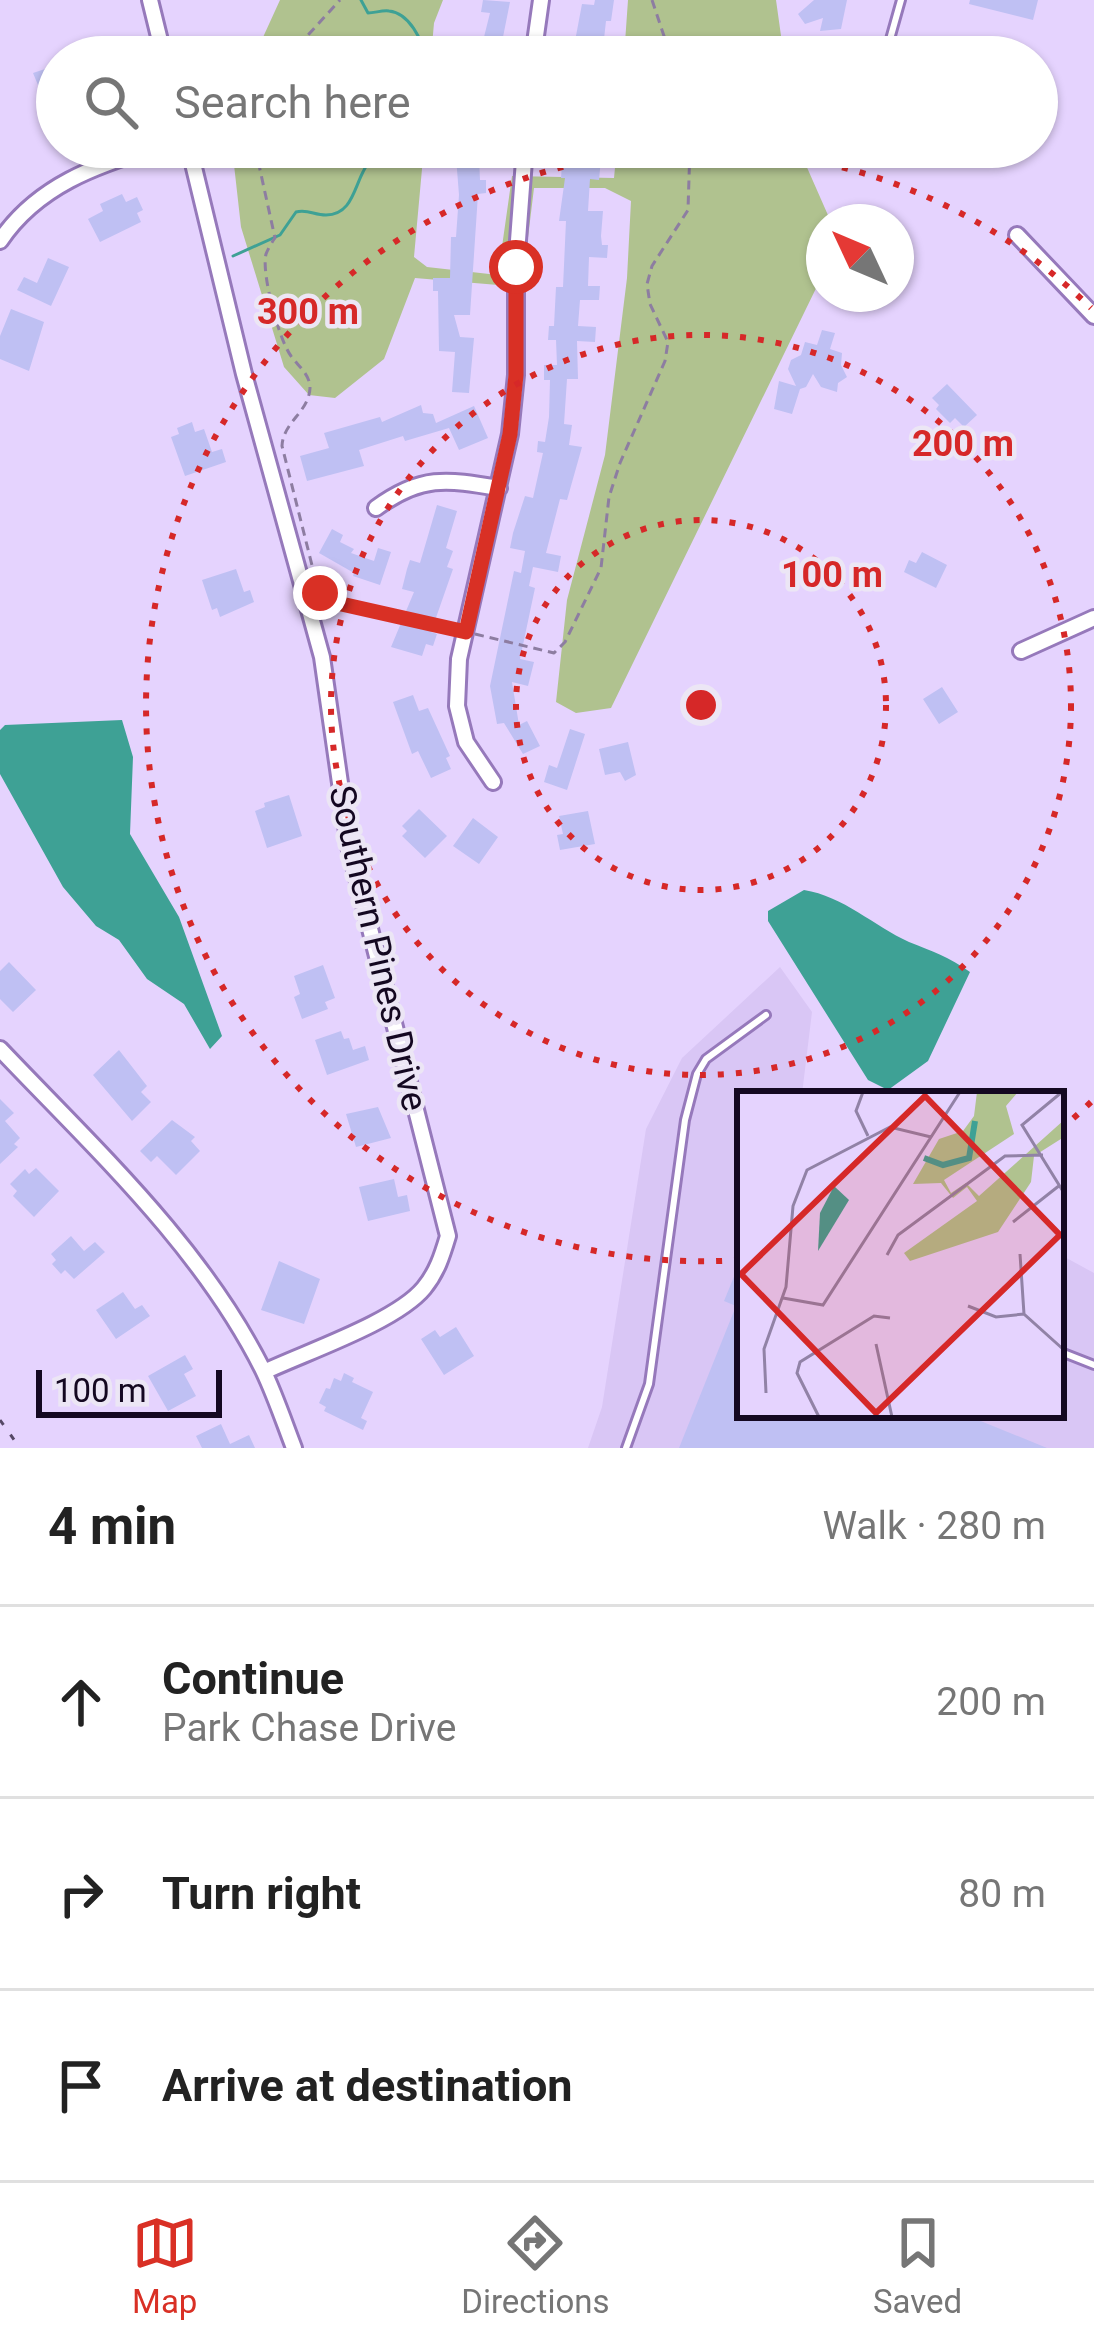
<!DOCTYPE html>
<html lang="en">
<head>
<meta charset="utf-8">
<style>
	:root { --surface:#fff; --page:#f2f2f2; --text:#222; --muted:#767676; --line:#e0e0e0; --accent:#d93025 }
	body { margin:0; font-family:Roboto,sans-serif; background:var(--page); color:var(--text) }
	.compass { position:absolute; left:806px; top:204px; width:108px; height:108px; border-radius:50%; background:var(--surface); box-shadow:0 3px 9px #0004; rotate:314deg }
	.scale { position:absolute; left:36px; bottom:30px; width:186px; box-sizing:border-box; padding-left:12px; border:6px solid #140821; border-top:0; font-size:33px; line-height:42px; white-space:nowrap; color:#140821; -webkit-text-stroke:9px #ece6f5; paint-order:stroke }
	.stop { position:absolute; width:36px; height:36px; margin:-27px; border:9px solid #d93025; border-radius:50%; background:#fff }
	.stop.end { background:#d93025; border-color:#fff; box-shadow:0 3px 12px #0008 }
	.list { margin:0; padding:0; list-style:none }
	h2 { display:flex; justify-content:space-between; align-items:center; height:156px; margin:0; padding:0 48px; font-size:51px }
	h2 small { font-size:39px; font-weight:400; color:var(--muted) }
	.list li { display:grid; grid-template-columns:78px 1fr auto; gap:36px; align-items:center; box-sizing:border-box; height:192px; padding:0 48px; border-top:3px solid var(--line) }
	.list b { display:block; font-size:45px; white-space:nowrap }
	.list p { margin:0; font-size:39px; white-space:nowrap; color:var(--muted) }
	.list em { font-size:39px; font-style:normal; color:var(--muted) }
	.icon { flex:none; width:66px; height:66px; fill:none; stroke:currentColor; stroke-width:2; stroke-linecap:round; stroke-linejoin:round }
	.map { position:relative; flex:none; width:1094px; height:1448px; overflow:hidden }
	.search { position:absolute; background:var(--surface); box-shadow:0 3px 9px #0004; left:36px; right:36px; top:36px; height:132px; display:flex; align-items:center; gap:30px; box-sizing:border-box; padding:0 42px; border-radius:66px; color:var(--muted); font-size:45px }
	.sheet { height:732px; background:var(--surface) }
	nav { display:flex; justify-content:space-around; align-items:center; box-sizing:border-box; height:168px; border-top:3px solid var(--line); background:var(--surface); font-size:33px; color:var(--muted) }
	nav a { display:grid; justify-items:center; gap:6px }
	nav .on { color:var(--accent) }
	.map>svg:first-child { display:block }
	.built { fill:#d9c6f5 }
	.green { fill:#b0c28f }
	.water { fill:#3ea195 }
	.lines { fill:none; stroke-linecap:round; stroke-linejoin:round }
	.stream { stroke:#3ea195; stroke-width:3 }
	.building { fill:#bfc0f3 }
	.lane-casing { stroke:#9679bb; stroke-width:12 }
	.street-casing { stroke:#9679bb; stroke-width:20 }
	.path { stroke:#8d7da1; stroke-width:3; stroke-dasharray:9 6; stroke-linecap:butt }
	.lane { stroke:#fff; stroke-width:6 }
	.street { stroke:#fff; stroke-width:14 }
	.rail { stroke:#564866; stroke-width:3; stroke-dasharray:6 12; stroke-linecap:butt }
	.route { stroke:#d93025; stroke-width:15 }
	.ring { fill:none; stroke:#d62828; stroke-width:6; stroke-dasharray:6 12 }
	.labels { text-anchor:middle; stroke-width:9; stroke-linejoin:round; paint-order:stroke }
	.street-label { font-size:36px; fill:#140821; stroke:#ece6f5 }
	.inset-river { fill:none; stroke:#3ea195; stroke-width:6 }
	.inset-road { fill:none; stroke:#9182a6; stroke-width:3 }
	.view { fill:#d62828; fill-opacity:0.15; stroke:#d62828; stroke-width:6 }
	.inset-edge { fill:none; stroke:#140821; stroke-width:6 }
	.centre { fill:#d62828; stroke:#ece6f5; stroke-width:6 }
	.ring-label { font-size:36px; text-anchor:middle; font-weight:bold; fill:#d62828; stroke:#ece6f5; stroke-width:9; stroke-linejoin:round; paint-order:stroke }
</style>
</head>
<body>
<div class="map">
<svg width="1094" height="1448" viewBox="0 0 1094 1448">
	<rect width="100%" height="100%" fill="#e5d3fe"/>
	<path class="built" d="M780,967L812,1012L802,1094H740V1415H1061V1255L1094,1273V1448H588L602,1407L646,1129L682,1058Z"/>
	<path class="green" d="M280,0H443L434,23L431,57H254Z
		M628,0H776L784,57H624Z
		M232,147H424L414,257L427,267L498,275L512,176L614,178L617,147H798L831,222H824V272L611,708L576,713L556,702L567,600L605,455L627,278L631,201L605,188H534L522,287L415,278L384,359L335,398L309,395L284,367L241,227Z"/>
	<path class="water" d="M122,720L133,757L130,834L179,917L222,1036L210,1049L184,1004L147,979L119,940L96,926L63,887L0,774V730L5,725Z
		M804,890C843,896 874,926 909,942C932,951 949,957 970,972L928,1061L888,1090L868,1080L768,921V911Z"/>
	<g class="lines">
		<path class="stream" d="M361,0L368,13C375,13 382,10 389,11C409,13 423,40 424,57
			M233,256L280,235L296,212C308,209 314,215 326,215C351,215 354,189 363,172C367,163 374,155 380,147"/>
	</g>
	<path class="building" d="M483,0L510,2L499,57H479L490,13L481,12Z
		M595,0H614L611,21H606L602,57H572L582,4L594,5Z
		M814,0H847L841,29L820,31L823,18L805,24L798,14Z
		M970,0H1038L1033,20L969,4Z
		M57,65V106L48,109L33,73Z
		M429,147H492L491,160L479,158L480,180H486V193L478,194L470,315H454L460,337L474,338L469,393L452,392L455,352L439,351L438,291H433V278H450L451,237H456L459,195L456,157L429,154Z
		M575,148L595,149L594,158H601L599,180L590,179L588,211H603L601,236L602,245H608L607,258L589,257L588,286H600L599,300H580L578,326L596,327L595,342L577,341L578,379H567L564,424L572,425L569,445L582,447L567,500L560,499L546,553L561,556L558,572L533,567L529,586L535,588L520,659L534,662L528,686L512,682L519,725L527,721L540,746L523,754L504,723L497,724L490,686L514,571L521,573L525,551L510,548L513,533L525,496L533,498L543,453L537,452L538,441L545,442L549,417L550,380H544V365H557L556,340H548L549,326H554L556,287H563L566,221H559L565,178H561L562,164L574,165Z
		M122,194L126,202L137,197L143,210L137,213L141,222L100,242L88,219L103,211L100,204Z
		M48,258L69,267L51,306L17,290L24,277L37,283Z
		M11,309L44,322L29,371L0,359V336Z
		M822,330L835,333L830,349L842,353L841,365L847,377L838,383L837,392L821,387L813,374L806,387L800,389L792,414L774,409L779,381L796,386L788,369L791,360L801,355L805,342L817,345Z
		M947,384L977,415L964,427L955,418L950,423L936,409L939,405L932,398Z
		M421,405L423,413L433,414L436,423L474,406L488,438L459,450L449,428L405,441L403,436L359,450L364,466L307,481L300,456L329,448L324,433L380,417L382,422Z
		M192,422L195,432L204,429L212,452L222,449L226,462L185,476L171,437L179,434L177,428Z
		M437,505L457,511L446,548L453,551L447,567L453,569L431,632L437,634L433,646L426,644L422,656L391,647L414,592L402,589L407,569L410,560L420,563Z
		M332,529L343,535L340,542L354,549L351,553L374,561L378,548L391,552L380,585L353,576L354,573L319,553Z
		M922,552L947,565L936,588L904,572L909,560L916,563Z
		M236,569L244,592L250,590L254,602L220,617L217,608L212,610L202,580Z
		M942,687L958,712L939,724L923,699Z
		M413,695L419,711L428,708L450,756L446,758L451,769L431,778L418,751L412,754L393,702Z
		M570,729L585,734L567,790L544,782L549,765L557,768Z
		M628,742L636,775L625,781L620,772L605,775L599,749Z
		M289,795L302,836L267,848L255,811L265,807L264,803Z
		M419,809L447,836L425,858L402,836L407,831L402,826Z
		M588,811L595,844L560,850L557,835L563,834L559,816Z
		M473,818L498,837L479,864L453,846Z
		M9,962L36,990L13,1012L0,999V971Z
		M323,965L335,998L325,1002L328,1009L302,1019L294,997L300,994L294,976Z
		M341,1031L344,1039L349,1038L353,1050L365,1046L369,1060L327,1075L315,1040Z
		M119,1050L147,1086L141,1092L151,1102L132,1121L93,1075Z
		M0,1099L14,1113L5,1121L20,1138L14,1144L18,1147L0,1164Z
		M378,1107L391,1138L356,1147L346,1114Z
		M172,1120L195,1137L191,1141L200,1151L176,1175L157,1156L151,1162L140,1151Z
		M36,1168L59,1191L34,1217L13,1196L17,1191L10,1184L25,1169L29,1174Z
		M394,1179L398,1197L407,1195L410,1211L368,1221L359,1187Z
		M71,1236L84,1251L95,1242L105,1252L74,1279L65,1270L61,1274L52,1264L56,1260L51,1254Z
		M279,1261L320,1279L304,1324L261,1310Z
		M740,1262V1415H966L1047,1448H679L736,1306L724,1301Z
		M123,1292L135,1309L142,1305L150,1316L116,1339L96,1310Z
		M456,1327L474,1356L444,1375L421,1339L435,1330L440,1337Z
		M185,1355L193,1369L184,1374L196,1396L168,1411L148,1376Z
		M344,1373L354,1378L352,1382L373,1392L361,1418L367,1421L363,1430L324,1411L326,1407L319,1403L326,1388L330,1389L334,1378L341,1381Z
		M221,1424L230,1444L249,1435L255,1448H202L196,1436Z"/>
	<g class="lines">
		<defs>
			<path id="lane" d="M885,57L901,0
				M1061,1352L1094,1365
				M626,1448L649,1384L685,1120L697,1074L706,1059L766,1015"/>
			<path id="street" d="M150,0L164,57
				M533,57L541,0
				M189,147L244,374L322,657L349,846L448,1236C442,1256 437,1272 424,1288C396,1322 306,1352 264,1372
				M1017,235L1094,316
				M0,241C37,186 96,165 157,147
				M376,508C421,475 446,479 499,488
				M1021,651L1094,618
				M493,782L466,742L457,706L459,659L510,434L516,375V267L525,147
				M0,1049C94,1148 201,1246 263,1370C275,1395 284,1422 294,1448"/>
		</defs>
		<use href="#lane" class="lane-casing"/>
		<use href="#street" class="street-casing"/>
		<path class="path" d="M652,0L671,57
			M288,57L340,0
			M255,147L275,238C273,240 267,251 266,254C261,273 279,340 291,356C298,366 310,374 310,388C309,412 283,422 282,446L319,593L328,601L454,629
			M475,634L554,653L565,642L601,568L609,497L620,463L665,361L668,342L650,304L647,284L652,266L688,210L690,147"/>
		<use href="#lane" class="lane"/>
		<use href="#street" class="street"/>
		<path class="rail" d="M0,1420L20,1448"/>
	</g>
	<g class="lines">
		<path class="route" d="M320,593L328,601L466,632L510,434L516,375V267"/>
	</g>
	<g class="ring">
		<circle cx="701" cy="705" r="185"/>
		<circle cx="701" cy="705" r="370"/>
		<path d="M1091 1102A556 556 0 0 1 1062 1128M740 1260A556 556 0 1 1 1091 308"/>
	</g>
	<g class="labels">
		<g class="street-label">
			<text transform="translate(379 948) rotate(77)" y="13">Southern Pines Drive</text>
		</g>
	</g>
	<g transform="translate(737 1091)">
		<rect width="327" height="327" fill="#e5d3fe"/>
		<path d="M240,1H281L269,15L277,43L207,89L214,102L229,92L242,105L327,29V46L297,65L294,91L261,141L173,170L167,162L240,110L230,96L216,107L204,92L176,93L202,48L226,40L237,25Z" fill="#b0c28f"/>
		<path d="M97,95L112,109L81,160L83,122Z" fill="#3ea195"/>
		<path class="inset-river" d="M187,67L206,74L232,67L238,30"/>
		<path class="inset-road" d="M126,1L119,20L131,45M325,1L285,34L327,102M276,131L323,94M283,163L287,223L327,259M150,164L161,144L268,65L306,64M46,207L86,214L223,1M231,215L259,226L287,223M139,253L155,326M29,302L27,258L49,196L56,115L70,79L153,36L194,46M82,326L60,282L63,271L137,225L153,227"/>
		<path class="view" d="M188,5L323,144L139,322L4,183Z"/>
		<rect width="327" height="327" class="inset-edge"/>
	</g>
	<circle cx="701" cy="705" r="18" class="centre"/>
	<g class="ring-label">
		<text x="308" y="324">300 m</text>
		<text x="963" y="456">200 m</text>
		<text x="832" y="587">100 m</text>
	</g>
</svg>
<svg class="compass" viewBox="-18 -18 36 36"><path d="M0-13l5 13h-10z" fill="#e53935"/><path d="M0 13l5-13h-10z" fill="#767676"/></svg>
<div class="scale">100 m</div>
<div class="stop" style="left:516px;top:267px"></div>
<div class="stop end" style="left:320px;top:593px"></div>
<div class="search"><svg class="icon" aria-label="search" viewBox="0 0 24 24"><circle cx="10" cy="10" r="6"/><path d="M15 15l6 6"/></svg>Search here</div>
</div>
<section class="sheet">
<h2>4 min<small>Walk · 280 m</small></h2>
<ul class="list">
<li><svg class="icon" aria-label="ahead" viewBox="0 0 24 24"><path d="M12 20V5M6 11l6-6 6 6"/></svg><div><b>Continue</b><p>Park Chase Drive</p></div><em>200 m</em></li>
<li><svg class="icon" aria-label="right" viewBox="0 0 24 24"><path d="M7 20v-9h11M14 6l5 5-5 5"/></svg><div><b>Turn right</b></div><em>80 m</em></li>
<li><svg class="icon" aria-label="arrive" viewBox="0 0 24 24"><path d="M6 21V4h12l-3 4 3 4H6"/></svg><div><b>Arrive at destination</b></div></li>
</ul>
</section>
<nav>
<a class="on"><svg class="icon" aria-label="map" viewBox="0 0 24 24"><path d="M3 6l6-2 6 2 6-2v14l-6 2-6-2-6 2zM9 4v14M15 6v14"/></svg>Map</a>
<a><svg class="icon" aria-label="directions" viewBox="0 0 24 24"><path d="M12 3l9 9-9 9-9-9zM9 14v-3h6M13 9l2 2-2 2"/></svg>Directions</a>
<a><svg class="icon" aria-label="saved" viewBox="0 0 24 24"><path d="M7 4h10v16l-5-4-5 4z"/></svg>Saved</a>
</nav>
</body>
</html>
